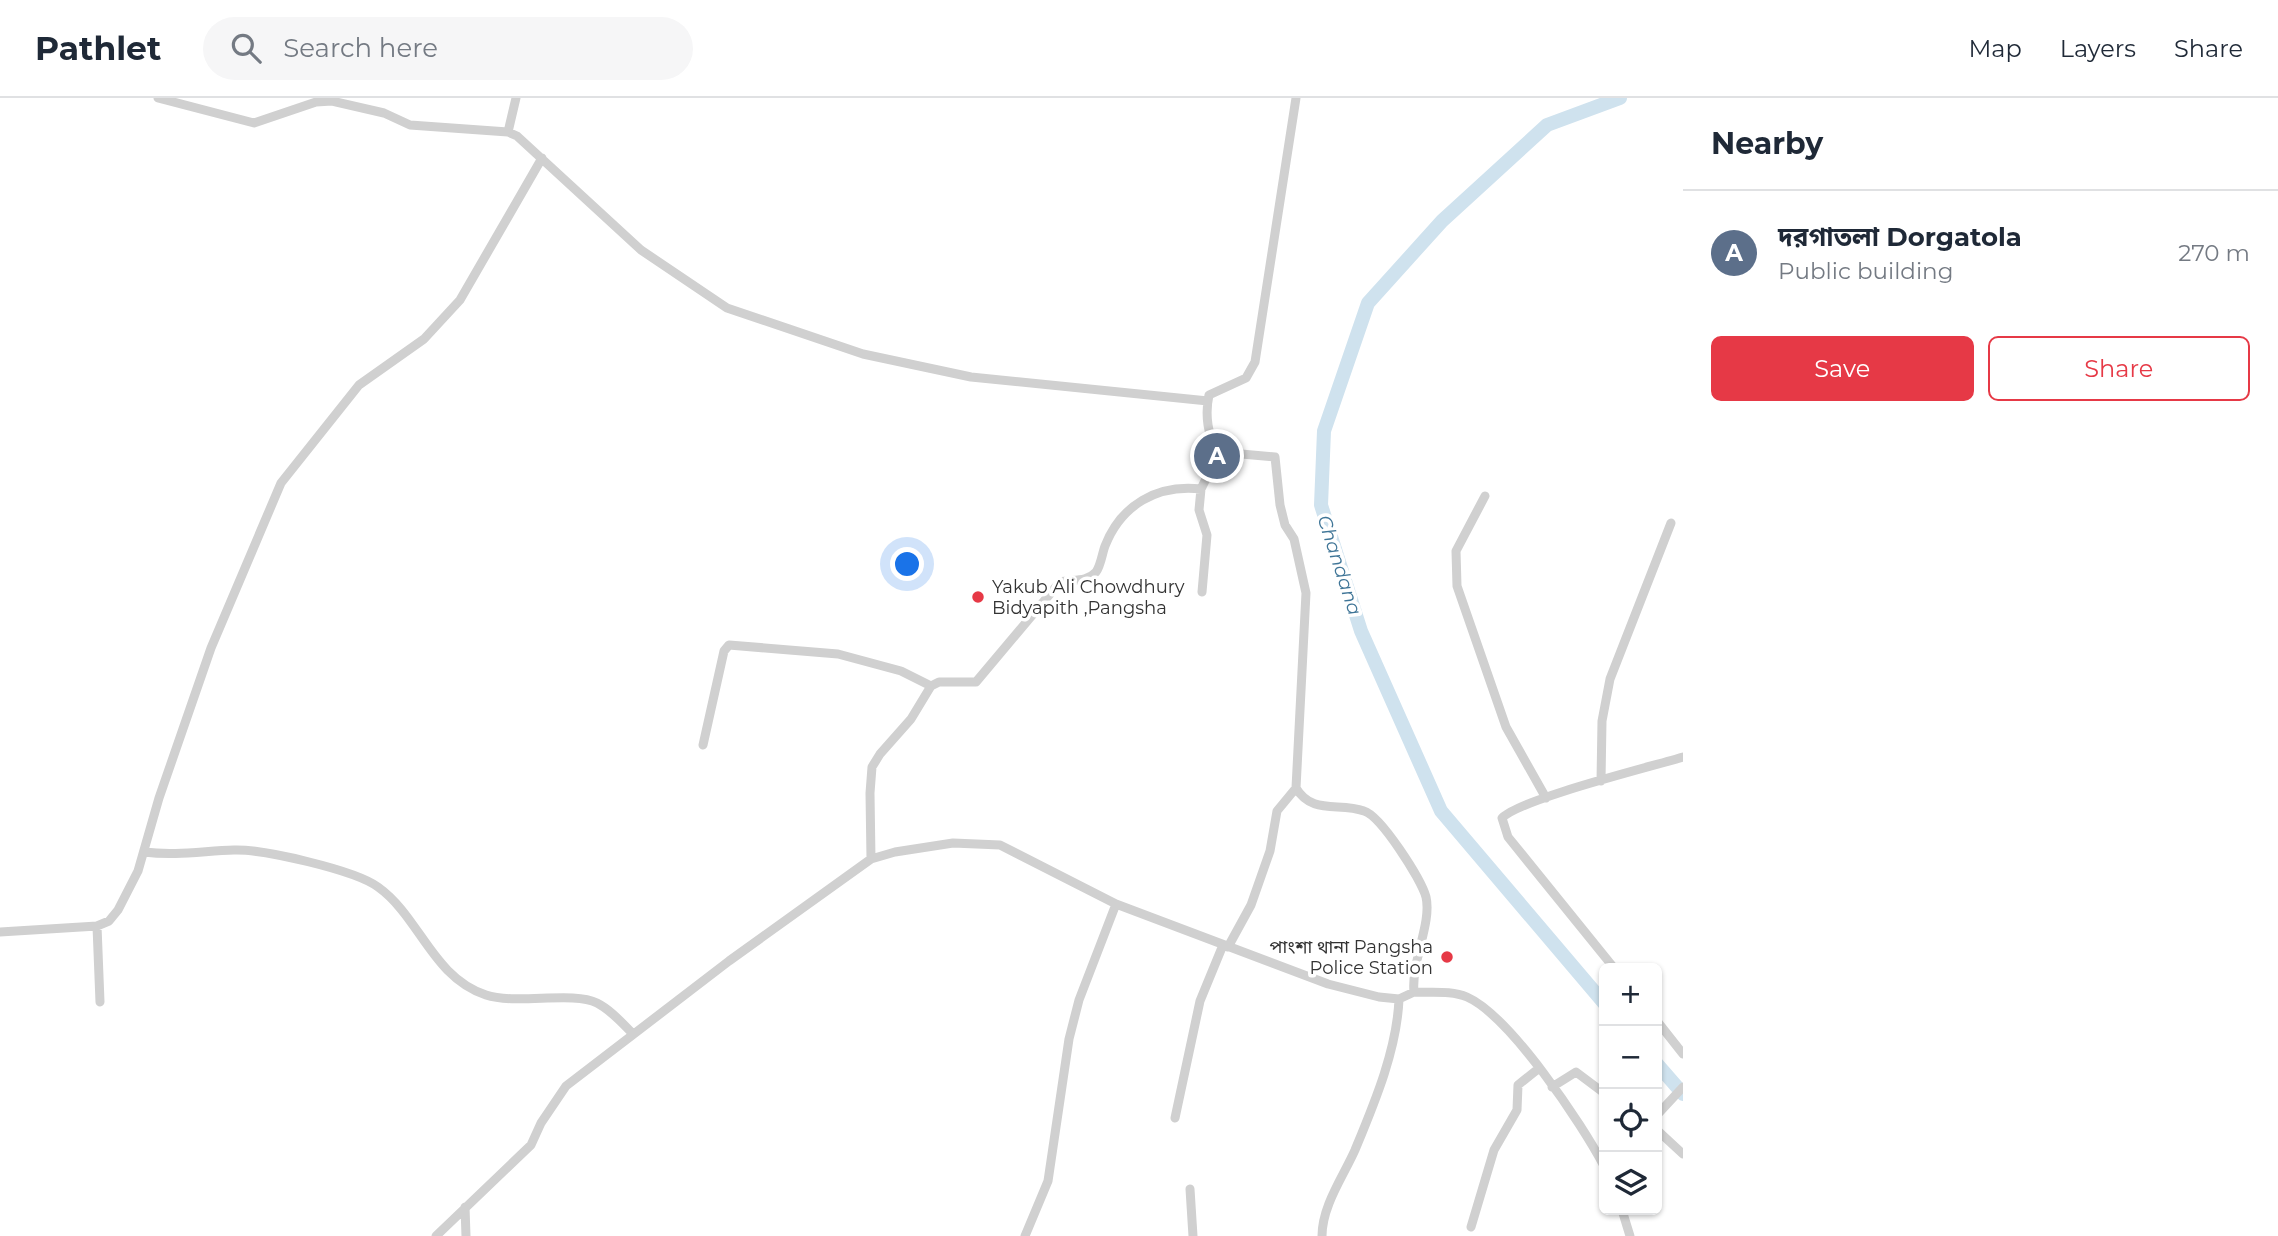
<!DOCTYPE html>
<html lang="en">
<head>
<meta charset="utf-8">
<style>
	:root { --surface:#fff; --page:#f6f6f7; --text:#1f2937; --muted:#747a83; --line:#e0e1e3; --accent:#e63946 }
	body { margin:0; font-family:Montserrat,"Noto Sans Bengali",sans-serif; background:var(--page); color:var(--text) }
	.controls { position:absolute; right:21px; bottom:21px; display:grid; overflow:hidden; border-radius:10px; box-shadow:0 2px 5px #0004 }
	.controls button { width:63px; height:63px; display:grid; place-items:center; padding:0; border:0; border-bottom:2px solid var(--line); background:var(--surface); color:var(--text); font:35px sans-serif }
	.you { position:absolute; left:908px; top:467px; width:24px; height:24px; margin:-18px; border:5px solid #fff; border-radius:50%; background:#1a73e8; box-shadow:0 0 0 10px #1a73e833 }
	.badge { display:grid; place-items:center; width:46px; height:46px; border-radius:50%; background:var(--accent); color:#fff; font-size:23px; font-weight:700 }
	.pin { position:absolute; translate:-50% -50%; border:4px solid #fff; box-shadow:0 2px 7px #0006 }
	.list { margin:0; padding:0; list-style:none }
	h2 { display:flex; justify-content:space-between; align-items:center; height:91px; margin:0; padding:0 28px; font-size:30px }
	h2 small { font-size:23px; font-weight:400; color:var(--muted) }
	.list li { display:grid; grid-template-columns:46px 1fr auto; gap:21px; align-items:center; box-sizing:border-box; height:126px; padding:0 28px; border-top:2px solid var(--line) }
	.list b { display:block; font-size:26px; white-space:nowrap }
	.list p { margin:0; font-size:23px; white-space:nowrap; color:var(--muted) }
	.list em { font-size:23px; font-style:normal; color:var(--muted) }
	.actions { display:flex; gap:14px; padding:21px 28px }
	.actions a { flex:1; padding:16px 0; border:2px solid var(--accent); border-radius:10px; text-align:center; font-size:24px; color:var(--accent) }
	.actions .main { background:var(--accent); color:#fff }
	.icon { flex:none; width:38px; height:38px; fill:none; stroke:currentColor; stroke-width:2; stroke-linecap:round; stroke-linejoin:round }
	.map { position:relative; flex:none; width:1683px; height:1138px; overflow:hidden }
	header { display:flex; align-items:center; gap:42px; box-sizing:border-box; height:98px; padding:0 35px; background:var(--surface); border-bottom:2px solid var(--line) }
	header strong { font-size:33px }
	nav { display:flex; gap:38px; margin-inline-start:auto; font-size:24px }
	.search { width:490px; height:63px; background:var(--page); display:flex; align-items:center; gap:18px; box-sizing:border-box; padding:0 24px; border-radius:38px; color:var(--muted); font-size:26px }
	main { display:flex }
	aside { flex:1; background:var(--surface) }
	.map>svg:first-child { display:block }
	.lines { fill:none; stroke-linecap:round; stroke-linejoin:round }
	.river { stroke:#cfe2ee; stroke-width:14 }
	.street { stroke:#d0d0d0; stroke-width:9 }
	.poi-dot { fill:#e63946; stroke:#fff; stroke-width:2.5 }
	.labels { text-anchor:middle; stroke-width:7; stroke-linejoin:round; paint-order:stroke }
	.poi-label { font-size:18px; fill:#333; stroke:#fff; text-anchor:start }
	.water-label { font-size:19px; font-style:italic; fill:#3f7597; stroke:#fff }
</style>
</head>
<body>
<header>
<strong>Pathlet</strong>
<div class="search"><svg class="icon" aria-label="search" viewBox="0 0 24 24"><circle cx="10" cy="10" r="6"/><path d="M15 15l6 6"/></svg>Search here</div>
<nav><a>Map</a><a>Layers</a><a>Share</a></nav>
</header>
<main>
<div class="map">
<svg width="1683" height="1138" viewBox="0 0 1683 1138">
	<rect width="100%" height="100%" fill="#fff"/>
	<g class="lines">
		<path class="river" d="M1604,905L1441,713L1361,533L1321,407L1324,333L1368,205L1442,123L1547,27L1620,0
			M1657,966L1683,996"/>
		<path class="street" d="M158,0L254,25L316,4L332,3L384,15L410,27L508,34L517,38L641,152L727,210L863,256L971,279L1208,303
			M1296,0L1255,264L1246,280L1209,297C1205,315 1207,340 1219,354L1275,359L1280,407L1285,427L1294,441L1306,495L1296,690C1312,717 1339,704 1364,713C1381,718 1421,781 1426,799C1432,825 1411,864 1414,894C1431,895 1451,892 1467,899C1510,918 1582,1026 1604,1068
			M508,34L516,0
			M1201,391L1199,412L1207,437L1202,494
			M1485,398L1456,453L1457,488L1506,629L1546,700
			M703,647L724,553L729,547L838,556L901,573L931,588
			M1601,683L1602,623L1610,581L1671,425
			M144,754C176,758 203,753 234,752C263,751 355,772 378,789C420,819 432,879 486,897C516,907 573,893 597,905C611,912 622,925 633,936
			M871,761L870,695L872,669L880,656L911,621L931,588L939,584H976L1060,484C1073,481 1086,485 1096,474C1101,467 1102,456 1105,448C1121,407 1157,386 1201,391L1219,354
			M97,828L100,904
			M0,834L97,828L109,823L118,812L138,773L159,700L211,550L281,385L359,287L424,241L460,202L542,60
			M1228,849L1251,807L1270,753L1277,713L1296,690
			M1614,870L1508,739L1502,720C1520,701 1650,669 1683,659
			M1657,923L1683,956
			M1552,989L1576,974L1604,995
			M1657,1017L1683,989
			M1175,1020L1200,903L1223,847
			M1657,1032L1683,1056
			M1190,1091L1193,1138
			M465,1109L466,1138
			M1622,1112L1630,1138
			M1471,1129L1494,1052L1517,1012L1518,987L1538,971
			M436,1138L531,1047L541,1025L566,988L729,863L871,761L895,754L953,745L1000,747L1116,806L1328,886L1379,899L1399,901L1414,894
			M1025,1138L1048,1083L1069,941L1079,902L1116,806
			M1322,1138C1322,1108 1343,1079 1355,1052C1374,1006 1397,952 1399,901"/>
	</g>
	<g class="poi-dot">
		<circle cx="978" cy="499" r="7"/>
		<circle cx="1447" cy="859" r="7"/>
	</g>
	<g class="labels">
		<g class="poi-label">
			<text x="992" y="495">Yakub Ali Chowdhury<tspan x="992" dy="21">Bidyapith ,Pangsha</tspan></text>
			<text x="1433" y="855" text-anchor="end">পাংশা থানা Pangsha<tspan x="1433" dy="21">Police Station</tspan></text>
		</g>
		<g class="water-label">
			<text transform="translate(1340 467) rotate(72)" y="7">Chandana</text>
		</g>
	</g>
</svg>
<div class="controls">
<button>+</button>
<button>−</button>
<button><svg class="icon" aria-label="locate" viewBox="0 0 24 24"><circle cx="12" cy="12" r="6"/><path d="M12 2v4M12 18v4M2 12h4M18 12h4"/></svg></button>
<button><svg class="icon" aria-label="layers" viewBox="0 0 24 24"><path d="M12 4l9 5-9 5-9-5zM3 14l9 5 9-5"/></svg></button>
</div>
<div class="you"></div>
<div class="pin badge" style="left:1217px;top:358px;background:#5c6f8a">A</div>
</div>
<aside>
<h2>Nearby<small></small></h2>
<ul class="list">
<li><span class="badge" style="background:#5c6f8a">A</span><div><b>দরগাতলা Dorgatola</b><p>Public building</p></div><em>270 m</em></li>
</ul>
<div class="actions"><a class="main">Save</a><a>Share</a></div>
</aside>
</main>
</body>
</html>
